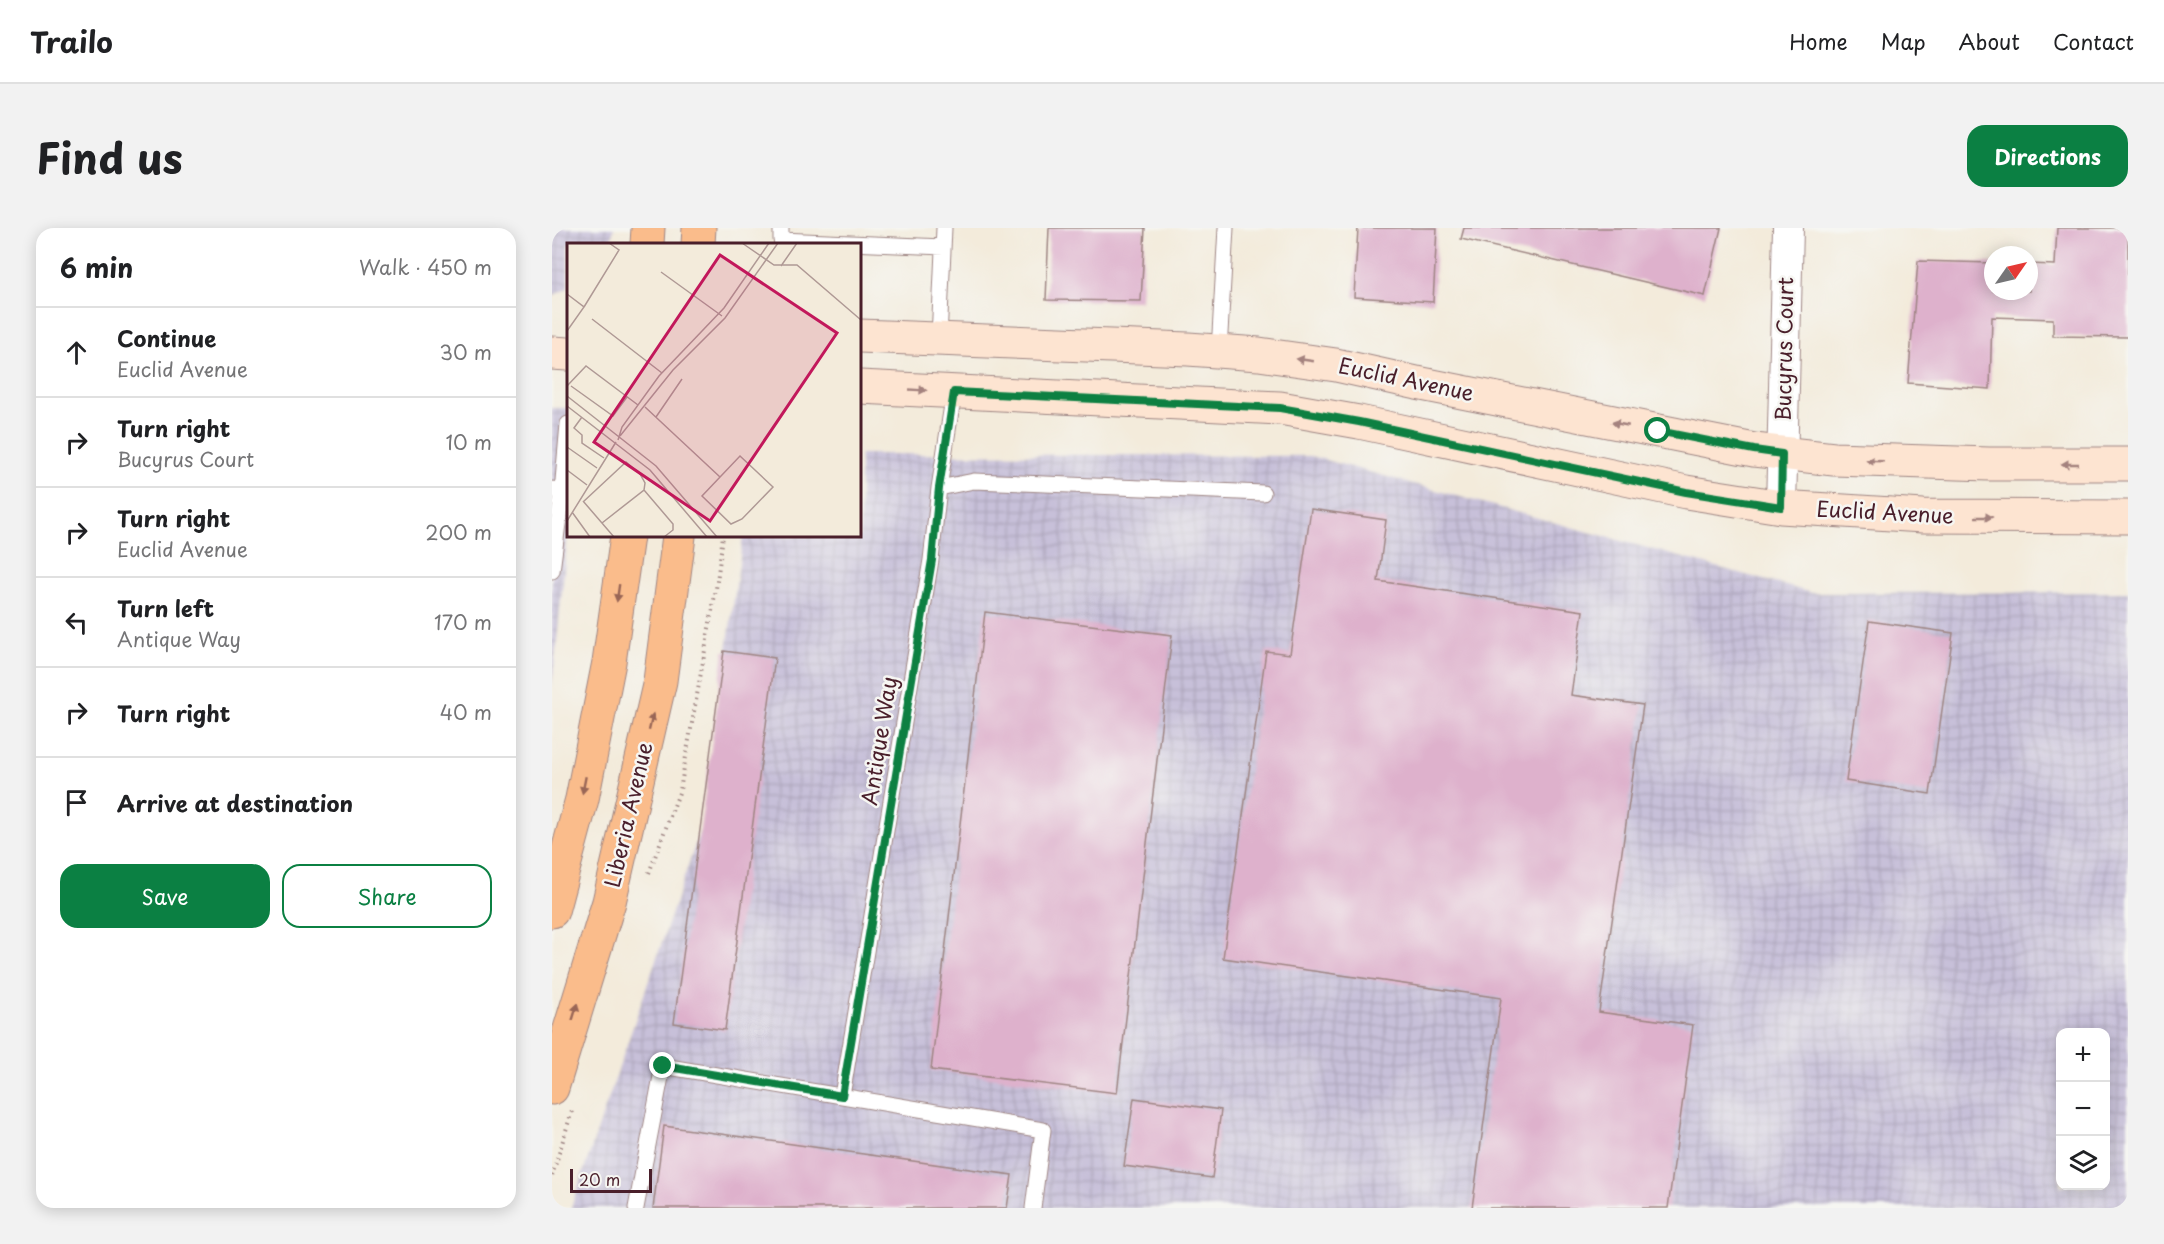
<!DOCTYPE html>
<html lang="en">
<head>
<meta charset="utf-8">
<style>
	:root { --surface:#fff; --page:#f2f2f2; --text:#202124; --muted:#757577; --line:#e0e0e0; --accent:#0b8043 }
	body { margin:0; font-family:"Playpen Sans",sans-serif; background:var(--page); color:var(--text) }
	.controls { position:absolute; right:18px; bottom:18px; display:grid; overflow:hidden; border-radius:12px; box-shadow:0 3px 15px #0003 }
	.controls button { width:54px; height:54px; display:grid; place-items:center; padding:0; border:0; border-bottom:2px solid var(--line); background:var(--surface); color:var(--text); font:30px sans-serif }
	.compass { position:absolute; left:1432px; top:18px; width:54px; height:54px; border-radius:50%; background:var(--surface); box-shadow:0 3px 15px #0003; rotate:56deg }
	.scale { position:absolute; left:18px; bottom:15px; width:82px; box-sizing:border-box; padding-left:6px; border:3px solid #4a1f2b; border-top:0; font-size:16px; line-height:21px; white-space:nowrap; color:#4a1f2b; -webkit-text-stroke:4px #f6f6f2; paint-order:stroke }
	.stop { position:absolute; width:18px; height:18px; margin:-14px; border:4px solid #0b8043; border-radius:50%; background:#fff }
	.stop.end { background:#0b8043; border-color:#fff; box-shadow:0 2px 6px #0008 }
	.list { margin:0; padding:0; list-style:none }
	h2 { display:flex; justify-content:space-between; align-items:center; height:78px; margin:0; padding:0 24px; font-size:26px }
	h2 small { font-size:20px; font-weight:400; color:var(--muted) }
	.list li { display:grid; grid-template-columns:39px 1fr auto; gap:18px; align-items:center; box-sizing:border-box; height:90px; padding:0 24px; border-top:2px solid var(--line) }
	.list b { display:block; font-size:22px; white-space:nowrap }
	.list p { margin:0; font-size:20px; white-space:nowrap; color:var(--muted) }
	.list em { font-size:20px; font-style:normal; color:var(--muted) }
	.actions { display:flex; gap:12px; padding:18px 24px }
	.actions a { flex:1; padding:14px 0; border:2px solid var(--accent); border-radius:18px; text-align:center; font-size:21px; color:var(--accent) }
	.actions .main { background:var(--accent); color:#fff }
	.icon { flex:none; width:33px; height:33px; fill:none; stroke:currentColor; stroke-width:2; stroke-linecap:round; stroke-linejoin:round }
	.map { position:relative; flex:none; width:1576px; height:980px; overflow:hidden; border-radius:18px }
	header { display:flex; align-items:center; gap:36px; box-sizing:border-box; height:84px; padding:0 30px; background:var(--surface); border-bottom:2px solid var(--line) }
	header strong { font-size:28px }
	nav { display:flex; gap:33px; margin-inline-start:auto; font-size:21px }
	.intro { display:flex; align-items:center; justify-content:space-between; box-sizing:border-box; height:144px; padding:0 36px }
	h1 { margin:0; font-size:42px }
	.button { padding:15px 27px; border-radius:18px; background:var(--accent); color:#fff; font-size:21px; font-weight:700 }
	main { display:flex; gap:36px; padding:0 36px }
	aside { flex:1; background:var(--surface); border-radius:18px; box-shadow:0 3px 15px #0003 }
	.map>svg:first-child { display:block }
	.industrial { fill:url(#industrial-grid); fill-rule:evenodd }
	.building { fill:#deb1cc }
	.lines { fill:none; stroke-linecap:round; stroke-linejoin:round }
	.lane-casing { stroke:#9e8583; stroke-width:17 }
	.street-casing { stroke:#9e8583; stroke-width:32 }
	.secondary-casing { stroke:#9e8583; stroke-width:35 }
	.highway-casing { stroke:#9e8583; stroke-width:35 }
	.path { stroke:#9e8583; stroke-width:4; stroke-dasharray:1.5 4.5; stroke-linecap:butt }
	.lane { stroke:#fff; stroke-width:15 }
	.street { stroke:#fff; stroke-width:30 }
	.secondary { stroke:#fde4d1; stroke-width:33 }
	.highway { stroke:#fabc8b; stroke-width:33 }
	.oneway { fill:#a4827e }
	.oneway2 { fill:#996656 }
	.route { stroke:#0b8043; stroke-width:8 }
	.labels { text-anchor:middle; stroke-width:5; stroke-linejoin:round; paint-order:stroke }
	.street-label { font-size:21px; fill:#4a1f2b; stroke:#f6f6f2 }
	.inset-road { fill:none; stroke:#af9995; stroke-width:1.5 }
	.view { fill:#c2185b; fill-opacity:0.15; stroke:#c2185b; stroke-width:3 }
	.inset-edge { fill:none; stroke:#4a1f2b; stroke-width:3 }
</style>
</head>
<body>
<header>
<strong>Trailo</strong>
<nav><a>Home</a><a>Map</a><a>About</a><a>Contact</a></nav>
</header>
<div class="intro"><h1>Find us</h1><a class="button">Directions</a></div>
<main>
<aside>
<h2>6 min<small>Walk · 450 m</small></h2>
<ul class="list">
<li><svg class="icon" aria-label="ahead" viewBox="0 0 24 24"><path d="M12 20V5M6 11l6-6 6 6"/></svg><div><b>Continue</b><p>Euclid Avenue</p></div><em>30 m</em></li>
<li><svg class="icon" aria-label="right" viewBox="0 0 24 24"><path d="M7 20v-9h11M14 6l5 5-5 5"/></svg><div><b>Turn right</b><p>Bucyrus Court</p></div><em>10 m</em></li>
<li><svg class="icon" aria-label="right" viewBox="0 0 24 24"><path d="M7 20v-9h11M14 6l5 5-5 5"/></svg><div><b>Turn right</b><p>Euclid Avenue</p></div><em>200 m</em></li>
<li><svg class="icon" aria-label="left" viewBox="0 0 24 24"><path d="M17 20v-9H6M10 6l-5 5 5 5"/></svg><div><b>Turn left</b><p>Antique Way</p></div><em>170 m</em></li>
<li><svg class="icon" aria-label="right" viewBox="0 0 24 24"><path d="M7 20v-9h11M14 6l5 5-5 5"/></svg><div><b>Turn right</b></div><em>40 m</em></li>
<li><svg class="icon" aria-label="arrive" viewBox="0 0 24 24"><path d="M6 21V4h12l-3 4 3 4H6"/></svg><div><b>Arrive at destination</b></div></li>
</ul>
<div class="actions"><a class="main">Save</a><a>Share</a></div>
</aside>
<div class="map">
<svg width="1576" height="980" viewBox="0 0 1576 980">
	<defs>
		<pattern id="industrial-grid" width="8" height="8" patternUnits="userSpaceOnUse" patternTransform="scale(1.5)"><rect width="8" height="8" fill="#c7c0d9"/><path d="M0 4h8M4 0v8" fill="none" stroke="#aca5ba"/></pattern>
	</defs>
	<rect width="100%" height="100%" fill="#f6f6f2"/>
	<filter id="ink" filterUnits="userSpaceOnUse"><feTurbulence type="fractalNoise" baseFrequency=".0167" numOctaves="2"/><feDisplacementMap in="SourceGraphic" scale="12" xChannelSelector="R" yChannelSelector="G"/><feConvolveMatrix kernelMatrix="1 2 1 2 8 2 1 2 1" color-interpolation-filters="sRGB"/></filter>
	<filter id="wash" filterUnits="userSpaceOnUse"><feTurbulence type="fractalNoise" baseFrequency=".008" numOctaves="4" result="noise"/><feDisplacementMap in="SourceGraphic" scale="24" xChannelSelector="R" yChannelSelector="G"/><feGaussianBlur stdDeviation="1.35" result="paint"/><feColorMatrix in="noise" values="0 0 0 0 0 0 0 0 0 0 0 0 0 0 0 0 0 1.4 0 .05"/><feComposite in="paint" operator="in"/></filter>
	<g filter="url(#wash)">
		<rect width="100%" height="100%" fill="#f3ebdb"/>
		<path class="industrial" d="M0,0H62L58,16H16V60L0,68Z
			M0,180H16V304L0,460Z
			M308,226L759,228L1260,365L1576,364V980H19L150,597L191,308H308ZM1508,804H1554V958H1508Z"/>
		<g id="blocks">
			<path class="building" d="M497,0H593L589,73L494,72Z
				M806,0H885L881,74L802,69Z
				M912,0H1169L1153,68L909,11Z
				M1505,0H1576V109L1501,108V91L1440,89L1438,161L1356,155L1366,33L1441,35V63H1477V36L1503,37Z
				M759,281L834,292L826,353L1031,383L1019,467L1091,477L1047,784L1141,797L1116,980H920L949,770L671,730L714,423L738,426Z
				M433,384L620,407L565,865L379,842Z
				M1317,393L1401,405L1378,566L1294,553Z
				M172,423L223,430L173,802L122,795Z
				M582,870L669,882L660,950L572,938Z
				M112,898L460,947L455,980H101Z"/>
		</g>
	</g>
	<g filter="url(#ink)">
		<use href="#blocks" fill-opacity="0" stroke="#9e8583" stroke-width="1.5"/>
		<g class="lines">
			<defs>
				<path id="lane" d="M229,0V12L391,19
					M387,111L392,0
					M667,123L674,0
					M387,260L422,253L711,265
					M0,261L10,264L0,343
					M10,264L16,196
					M290,868L379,332L387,260L402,164
					M84,980L111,838L491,902L481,980"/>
				<path id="street" d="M1229,279L1236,0"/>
				<path id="secondary" d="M308,108L636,121L707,126L784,137L865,155L1202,222L1282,231L1437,236H1576
					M0,125L16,126
					M308,159L728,180L807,194L1134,264L1229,279L1371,288L1576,289"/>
				<path id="highway" d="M95,16L96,0
					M146,16L147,0
					M0,683L30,571L57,434L75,308
					M0,860L57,674L108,453L127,308"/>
			</defs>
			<use href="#lane" class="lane-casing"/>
			<use href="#street" class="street-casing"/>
			<use href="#secondary" class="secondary-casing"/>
			<use href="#highway" class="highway-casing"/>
			<path class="path" d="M97,645L128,562L164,361L171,308
				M0,948L20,883"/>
			<use href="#lane" class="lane"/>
			<use href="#street" class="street"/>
			<use href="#secondary" class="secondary"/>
			<use href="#highway" class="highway"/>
		</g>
		<defs><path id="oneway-solid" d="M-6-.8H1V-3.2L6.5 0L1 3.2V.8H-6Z" transform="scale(1.5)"/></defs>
		<g class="oneway">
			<use href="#oneway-solid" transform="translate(753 132) rotate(-172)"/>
			<use href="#oneway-solid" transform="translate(366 162) rotate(3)"/>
			<use href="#oneway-solid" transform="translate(1068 196) rotate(-169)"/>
			<use href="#oneway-solid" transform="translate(1323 233) rotate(-178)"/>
			<use href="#oneway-solid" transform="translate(1518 236) rotate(-180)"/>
			<use href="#oneway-solid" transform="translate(1432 289)"/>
		</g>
		<g class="oneway2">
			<use href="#oneway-solid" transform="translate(66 365) rotate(98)"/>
			<use href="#oneway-solid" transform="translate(99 494) rotate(-77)"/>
			<use href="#oneway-solid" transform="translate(32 557) rotate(101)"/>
			<use href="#oneway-solid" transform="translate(23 784) rotate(-73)"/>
		</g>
	</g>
	<g class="lines" filter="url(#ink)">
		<path class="route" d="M111,838L290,868L380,332L387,260L402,164L728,180L807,194L1134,264L1229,279L1230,226L1202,222L1106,203"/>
	</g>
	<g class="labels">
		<g class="street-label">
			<text transform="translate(1233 121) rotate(-89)" y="7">Bucyrus Court</text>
			<text transform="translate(854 152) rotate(12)" y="7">Euclid Avenue</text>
			<text transform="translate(1333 285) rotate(3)" y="7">Euclid Avenue</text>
			<text transform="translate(328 513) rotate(-81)" y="7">Antique Way</text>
			<text transform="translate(77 587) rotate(-77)" y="7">Liberia Avenue</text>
		</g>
	</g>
	<g transform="translate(15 15)">
		<rect width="294" height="294" fill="#f3ebdb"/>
		<path class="inset-road" d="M175,0L207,22H230L294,77M214,23L230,0M94,29L155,73M0,51L17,64L0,88M17,64L52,7L42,0M25,76L95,130M0,143L19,123L71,162M4,143L46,173L60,154M0,153L89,223L150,294M0,163L83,227L140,294M78,164L153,234M15,174L7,185L15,192V200L37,215M89,174L115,136M53,193L106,127L158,75L211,0M51,197L55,184L92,133L157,65L202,0M0,204L30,225M173,213L206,244L175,276L164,281L135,253ZM0,227L20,242M77,247L106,281V287L97,294M16,258L47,294M16,259L59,219L73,231L78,240L77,247L35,280M5,269L23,294M0,278L49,199"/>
		<path class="view" d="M153,12L270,90L143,278L27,199Z"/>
		<rect width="294" height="294" class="inset-edge"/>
	</g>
</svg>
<div class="controls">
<button>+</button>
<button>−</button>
<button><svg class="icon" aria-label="layers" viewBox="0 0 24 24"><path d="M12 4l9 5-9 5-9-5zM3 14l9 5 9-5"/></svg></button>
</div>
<svg class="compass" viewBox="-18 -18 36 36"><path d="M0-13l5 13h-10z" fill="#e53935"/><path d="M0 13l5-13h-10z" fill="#757577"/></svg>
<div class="scale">20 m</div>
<div class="stop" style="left:1106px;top:203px"></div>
<div class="stop end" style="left:111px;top:838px"></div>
</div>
</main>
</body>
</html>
